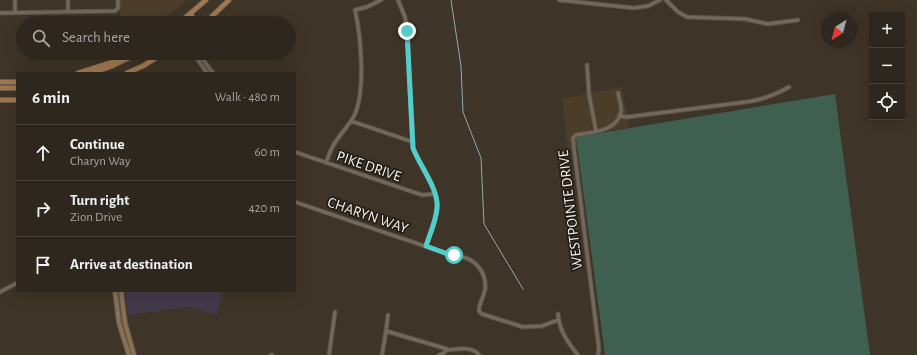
<!DOCTYPE html>
<html lang="en">
<head>
<meta charset="utf-8">
<style>
	:root { --surface:#2e271d; --page:#362f26; --text:#f1f3f6; --muted:#a7a5a4; --line:#49443b }
	body { margin:0; font-family:"Alegreya Sans",sans-serif; background:var(--page); color:var(--text) }
	.controls { position:absolute; right:12px; top:12px; display:grid; overflow:hidden; border-radius:0px; box-shadow:0 4px 16px #0002 }
	.controls button { width:36px; height:36px; display:grid; place-items:center; padding:0; border:0; border-bottom:1px solid var(--line); background:var(--surface); color:var(--text); font:20px sans-serif }
	.compass { position:absolute; left:821px; top:12px; width:36px; height:36px; border-radius:50%; background:var(--surface); box-shadow:0 4px 16px #0002; rotate:216deg }
	.stop { position:absolute; width:12px; height:12px; margin:-9px; border:3px solid #53cdc9; border-radius:50%; background:#fff }
	.stop.end { background:#53cdc9; border-color:#fff; box-shadow:0 1px 4px #0008 }
	.list { margin:0; padding:0; list-style:none }
	h2 { display:flex; justify-content:space-between; align-items:center; height:52px; margin:0; padding:0 16px; font-size:17px }
	h2 small { font-size:13px; font-weight:400; color:var(--muted) }
	.list li { display:grid; grid-template-columns:26px 1fr auto; gap:12px; align-items:center; box-sizing:border-box; height:56px; padding:0 16px; border-top:1px solid var(--line) }
	.list b { display:block; font-size:15px; white-space:nowrap }
	.list p { margin:0; font-size:13px; white-space:nowrap; color:var(--muted) }
	.list em { font-size:13px; font-style:normal; color:var(--muted) }
	.icon { flex:none; width:22px; height:22px; fill:none; stroke:currentColor; stroke-width:2; stroke-linecap:round; stroke-linejoin:round }
	.map { position:relative; flex:none; width:917px; height:355px; overflow:hidden }
	.search { position:absolute; background:var(--surface); box-shadow:0 4px 16px #0002; left:16px; top:16px; width:280px; height:44px; display:flex; align-items:center; gap:10px; box-sizing:border-box; padding:0 14px; border-radius:22px; color:var(--muted); font-size:15px }
	.panel { position:absolute; background:var(--surface); box-shadow:0 4px 16px #0002; left:16px; top:72px; width:280px; height:220px; border-radius:0px }
	.map>svg:first-child { display:block }
	.commercial { fill:#423a4a }
	.built { fill:#4c3d2b }
	.green { fill:#3f6050 }
	.lines { fill:none; stroke-linecap:round; stroke-linejoin:round }
	.stream { stroke:#8cabb1; stroke-width:1 }
	.street-casing { stroke:#5b5348; stroke-width:5 }
	.secondary-casing { stroke:#5b5348; stroke-width:6 }
	.primary-casing { stroke:#5b5348; stroke-width:6 }
	.street { stroke:#73685a; stroke-width:3 }
	.secondary { stroke:#8a7055; stroke-width:4 }
	.primary { stroke:#a07850; stroke-width:4.5 }
	.route { stroke:#53cdc9; stroke-width:5 }
	.labels { text-anchor:middle; stroke-width:3.5; stroke-linejoin:round; paint-order:stroke }
	.street-label { font-size:15px; fill:#f6f0e8; stroke:#211d17 }
</style>
</head>
<body>
<div class="map">
<svg width="917" height="355" viewBox="0 0 917 355">
	<rect width="100%" height="100%" fill="#3e3427"/>
	<path class="commercial" d="M125,291H223L217,315L190,307L128,315Z"/>
	<path class="built" d="M118,0H188L157,23H121V16L117,10Z
		M622,87L629,127L576,137L578,149L568,150L562,99Z"/>
	<path class="green" d="M835,94L870,355H605L576,137Z"/>
	<g class="lines">
		<path class="stream" d="M451,0L461,66L463,112L481,158L484,224L523,289"/>
		<defs>
			<path id="street" d="M15,0V12
				M68,0V11
				M398,0L405,17L407,31L413,147C419,165 439,189 437,208C436,221 430,234 426,246
				M559,0L634,8L648,6L660,0
				M666,0L678,12L687,17L745,19L768,24L798,20
				M0,13L115,11L118,8V0
				M193,53L207,73
				M198,53L213,73
				M587,65L589,94L596,131
				M619,116L627,117L746,102C763,100 775,95 789,87
				M351,121L413,142
				M295,152L422,195L435,194
				M326,163C328,157 330,151 333,146C339,135 349,126 354,116C366,92 361,36 355,10L367,7L381,0
				M295,202L445,253C451,255 457,255 463,257C478,261 487,275 485,290C483,298 479,304 479,311L482,314L523,327L542,326L558,320
				M0,292L17,283
				M558,314C559,330 568,343 578,355
				M386,331L388,315
				M447,350C457,349 473,346 479,355
				M271,355H272
				M329,355L335,312
				M382,355L386,331L447,349L444,353L439,355
				M598,355L599,349L574,149L573,138L576,135C591,132 617,132 621,112C622,106 619,99 618,93"/>
			<path id="secondary" d="M115,291L119,323L129,355
				M121,291L125,323L134,355"/>
			<path id="primary" d="M179,23L206,0
				M185,23L192,16
				M205,23L229,0
				M78,73L113,62L132,53
				M93,73L112,66L139,53
				M127,73L143,66L164,53
				M0,82H17
				M0,88H17
				M0,100H17"/>
		</defs>
		<use href="#street" class="street-casing"/>
		<use href="#secondary" class="secondary-casing"/>
		<use href="#primary" class="primary-casing"/>
		<use href="#street" class="street"/>
		<use href="#secondary" class="secondary"/>
		<use href="#primary" class="primary"/>
	</g>
	<g class="lines">
		<path class="route" d="M407,31L413,148C419,165 439,189 437,208C436,221 430,234 426,246L445,253L454,255"/>
	</g>
	<g class="labels">
		<g class="street-label">
			<text transform="translate(369 166) rotate(19)" y="5">PIKE DRIVE</text>
			<text transform="translate(570 210) rotate(-97)" y="5">WESTPOINTE DRIVE</text>
			<text transform="translate(368 215) rotate(19)" y="5">CHARYN WAY</text>
		</g>
	</g>
</svg>
<div class="controls">
<button>+</button>
<button>−</button>
<button><svg class="icon" aria-label="locate" viewBox="0 0 24 24"><circle cx="12" cy="12" r="6"/><path d="M12 2v4M12 18v4M2 12h4M18 12h4"/></svg></button>
</div>
<svg class="compass" viewBox="-18 -18 36 36"><path d="M0-13l5 13h-10z" fill="#e53935"/><path d="M0 13l5-13h-10z" fill="#a7a5a4"/></svg>
<div class="stop" style="left:454px;top:255px"></div>
<div class="stop end" style="left:407px;top:31px"></div>
<div class="search"><svg class="icon" aria-label="search" viewBox="0 0 24 24"><circle cx="10" cy="10" r="6"/><path d="M15 15l6 6"/></svg>Search here</div>
<section class="panel">
<h2>6 min<small>Walk · 480 m</small></h2>
<ul class="list">
<li><svg class="icon" aria-label="ahead" viewBox="0 0 24 24"><path d="M12 20V5M6 11l6-6 6 6"/></svg><div><b>Continue</b><p>Charyn Way</p></div><em>60 m</em></li>
<li><svg class="icon" aria-label="right" viewBox="0 0 24 24"><path d="M7 20v-9h11M14 6l5 5-5 5"/></svg><div><b>Turn right</b><p>Zion Drive</p></div><em>420 m</em></li>
<li><svg class="icon" aria-label="arrive" viewBox="0 0 24 24"><path d="M6 21V4h12l-3 4 3 4H6"/></svg><div><b>Arrive at destination</b></div></li>
</ul>
</section>
</div>
</body>
</html>
